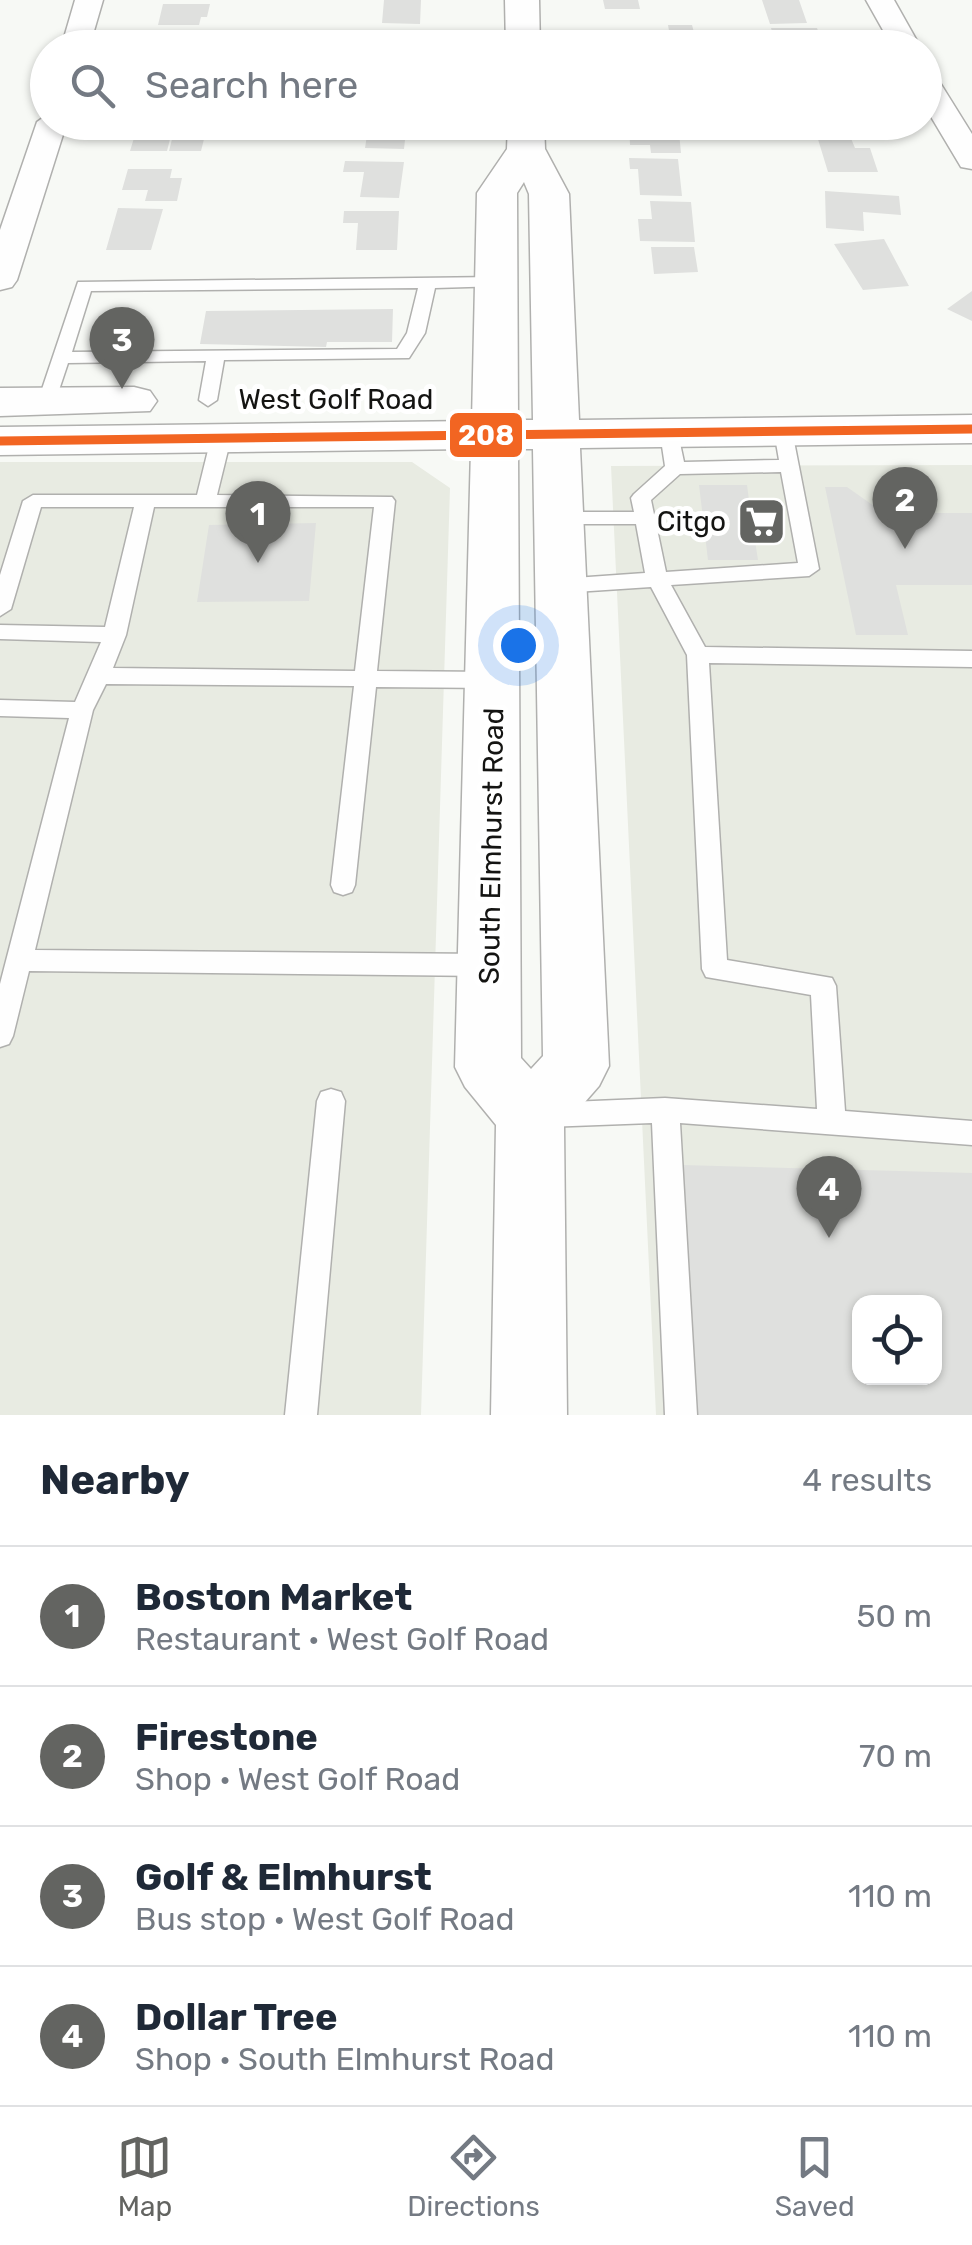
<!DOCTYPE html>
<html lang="en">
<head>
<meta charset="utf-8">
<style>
	:root { --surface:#fff; --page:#f6f6f7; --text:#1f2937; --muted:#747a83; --line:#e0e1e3; --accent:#636461 }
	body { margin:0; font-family:Rubik,sans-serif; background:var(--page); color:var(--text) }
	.controls { position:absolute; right:30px; bottom:30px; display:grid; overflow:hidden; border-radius:20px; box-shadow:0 2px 8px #0004 }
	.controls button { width:90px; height:90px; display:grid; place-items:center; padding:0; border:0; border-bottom:2px solid var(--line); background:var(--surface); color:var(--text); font:50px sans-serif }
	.you { position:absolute; left:518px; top:645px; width:35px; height:35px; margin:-25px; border:8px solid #fff; border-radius:50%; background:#1a73e8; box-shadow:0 0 0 15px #1a73e833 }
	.badge { display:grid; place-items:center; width:65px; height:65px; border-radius:50%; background:var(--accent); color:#fff; font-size:32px; font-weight:700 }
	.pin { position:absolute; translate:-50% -82px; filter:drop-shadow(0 2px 5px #0008) }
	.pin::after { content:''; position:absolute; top:52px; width:35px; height:30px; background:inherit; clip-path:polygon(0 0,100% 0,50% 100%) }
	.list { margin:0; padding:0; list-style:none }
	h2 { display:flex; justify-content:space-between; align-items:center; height:130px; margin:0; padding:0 40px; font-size:42px }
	h2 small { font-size:32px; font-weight:400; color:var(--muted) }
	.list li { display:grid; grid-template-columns:65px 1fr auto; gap:30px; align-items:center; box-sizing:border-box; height:140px; padding:0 40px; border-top:2px solid var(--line) }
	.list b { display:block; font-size:38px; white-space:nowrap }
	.list p { margin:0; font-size:32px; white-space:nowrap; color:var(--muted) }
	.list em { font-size:32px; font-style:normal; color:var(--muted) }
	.icon { flex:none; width:55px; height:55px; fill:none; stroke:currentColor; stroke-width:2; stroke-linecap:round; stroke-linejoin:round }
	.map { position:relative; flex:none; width:972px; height:1415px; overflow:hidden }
	.search { position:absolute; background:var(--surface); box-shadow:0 2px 8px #0004; left:30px; right:30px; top:30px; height:110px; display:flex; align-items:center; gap:25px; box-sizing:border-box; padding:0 35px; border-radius:55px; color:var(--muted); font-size:38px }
	.sheet { height:690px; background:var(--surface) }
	nav { display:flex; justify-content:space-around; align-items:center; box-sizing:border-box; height:140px; border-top:2px solid var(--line); background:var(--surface); font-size:28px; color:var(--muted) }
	nav a { display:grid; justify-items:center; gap:5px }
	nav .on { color:var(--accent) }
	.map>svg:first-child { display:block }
	.built { fill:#e8ebe2; fill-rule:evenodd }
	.building { fill:#dfe0de; fill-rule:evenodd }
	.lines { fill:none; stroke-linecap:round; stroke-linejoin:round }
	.service-casing { stroke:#b0b0ae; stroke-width:3 }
	.minor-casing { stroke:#b0b0ae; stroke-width:3 }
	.primary-casing { stroke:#b0b0ae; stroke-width:3 }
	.service { fill:#fefefe; fill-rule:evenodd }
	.minor { fill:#fefefe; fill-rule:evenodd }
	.primary { fill:#fefefe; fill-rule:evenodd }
	.bus-1-casing { stroke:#fff; stroke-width:16 }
	.bus-1 { stroke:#f26522; stroke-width:9 }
	.labels { text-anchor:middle; stroke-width:10; stroke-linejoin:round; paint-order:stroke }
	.street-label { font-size:28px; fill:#141412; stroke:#fff }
	.poi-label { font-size:28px; fill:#141412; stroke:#fff; text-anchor:end }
	.line-badge { stroke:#fff; stroke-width:4 }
	.badge-label { font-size:28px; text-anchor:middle; font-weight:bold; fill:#fff }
</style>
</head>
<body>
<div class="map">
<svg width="972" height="1415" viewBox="0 0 972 1415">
	<rect width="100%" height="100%" fill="#f7f9f5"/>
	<path class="built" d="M0,462H412L450,488L421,1415H0Z
		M972,465V1415H656L611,466ZM860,1302H934V1378H860Z"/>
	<path class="building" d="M384,0H421L420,24L382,23Z
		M603,0H638L640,9H605Z
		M762,0H799L807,23L770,24Z
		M163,4H210L207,17H201L199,25H158Z
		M668,25H692L695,36H670Z
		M771,28H817L824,48H777Z
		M381,33H417L415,48H360L361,42L380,43Z
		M158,40H217L216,48H156Z
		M369,122H407L404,149L365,148Z
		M629,122H678L681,153H651L650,145H630Z
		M789,122H860L863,131L792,132Z
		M138,125H181L179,135H171L167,151H130Z
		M817,136H850L855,148H870L878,172H828Z
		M172,139H204L201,151H169Z
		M629,158L678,159L682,196L640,195L638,169H630Z
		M345,161L404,162L399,198L360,197L364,172H343Z
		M128,169H172L170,178H182L177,201H145L148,190H122Z
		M825,191L899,196L901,215L863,212L864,231L826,228Z
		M650,201L691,202L695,242L640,241L638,219H652Z
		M118,208L163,209L151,250H106Z
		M344,211H399L397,250H356L358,223H343Z
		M884,239L909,286L863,290L834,244Z
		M651,247H694L698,272L654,274Z
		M972,291V321L947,309Z
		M393,309L392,342H327L326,347L200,344L206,311Z
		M699,485H747L751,515H770L772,528H753L758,560H708Z
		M825,487H847L884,513H972V585H896L908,635H856Z
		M316,523L309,601L197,602L209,525Z
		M682,1165L972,1173V1415H695ZM860,1302H934V1378H860Z"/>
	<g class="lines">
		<defs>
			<path id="service" d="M496,277L505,282L502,286L435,288L425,333L409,358L224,360L217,400L208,406L199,400L206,361L68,363L54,405H40L38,401L78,282ZM418,288L407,333L397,349L72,352L91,291Z
				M783,425L792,431L819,569L809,576L671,585L705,647L972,651V667L709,663L727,960L832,978L836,986L845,1111L972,1121V1145L680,1123L697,1415H665L652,1123L546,1127L536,1124L532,1115L536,1106L546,1103L665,1098L817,1109L811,995L706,977L702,969L687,655L651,587L560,593L550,586L560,579L645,573L636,524H558L548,518L558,512H634L631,498L634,494L665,466L660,433L663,429H677L684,462L779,460L774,431ZM781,472L798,563L666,572L651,500L680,474Z
				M221,432L231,438L217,495L392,497L395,501L377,671L493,672L504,680L493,688L376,687L355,885L352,892L343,895L334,892L331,885L354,686L106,684L93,710L35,950L486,954L495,957L499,965L495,973L486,976L29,971L13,1036L9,1044L0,1047V984L69,718L0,716V700L75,702L101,642L0,639V625L105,627L134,507H41L11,609L0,616V575L23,501L33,495H197L211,438ZM154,507H374L355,671L113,668L126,635Z
				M331,1089L341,1092L345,1101L317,1415H285L317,1101L321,1092Z"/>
			<path id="minor" d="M75,0H103L89,48H61Z
				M866,0H894L921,48H893Z
				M924,70L934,73L972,134V169L961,167L924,105Z
				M48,114V122H67L17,280L12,287L0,290V230L37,122Z"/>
			<path id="primary" d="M505,0H539L540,48H506Z
				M508,122H544L545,149L569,194L579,420L972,415V443L580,448L609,1066L599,1086L564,1126L567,1415H491L496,1125L465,1087L455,1067L471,449L0,455V427L472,421L477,193L507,149ZM524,182L529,194L533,420H518L517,193ZM518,449H533L543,1056L531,1069L521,1058Z
				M134,387L150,391L157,401L150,411L0,416V388Z"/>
		</defs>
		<use href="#service" class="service-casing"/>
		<use href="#minor" class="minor-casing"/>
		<use href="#primary" class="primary-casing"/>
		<use href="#service" class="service"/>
		<use href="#minor" class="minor"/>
		<use href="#primary" class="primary"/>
		<defs>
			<path id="bus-1" d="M0,441L972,429"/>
		</defs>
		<use href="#bus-1" class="bus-1-casing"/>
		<use href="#bus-1" class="bus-1"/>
	</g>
	<defs>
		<symbol id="supermarket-square" viewBox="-11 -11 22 22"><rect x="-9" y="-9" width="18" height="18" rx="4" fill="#636461" stroke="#fff"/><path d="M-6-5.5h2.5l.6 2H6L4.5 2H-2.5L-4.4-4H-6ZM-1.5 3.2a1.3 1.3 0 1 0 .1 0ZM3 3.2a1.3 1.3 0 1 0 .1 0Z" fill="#fff"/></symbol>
	</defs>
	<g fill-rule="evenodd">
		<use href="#supermarket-square" x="734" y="494" width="55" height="55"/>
	</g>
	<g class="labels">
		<g class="street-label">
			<text x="336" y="409">West Golf Road</text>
			<text transform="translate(491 846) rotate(-89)" y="10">South Elmhurst Road</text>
		</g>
		<g class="poi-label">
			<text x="726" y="531">Citgo</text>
		</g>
	</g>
	<rect class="line-badge" x="448" y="411" width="76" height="48" rx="10" fill="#f26522"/>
	<g class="badge-label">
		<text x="486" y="445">208</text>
	</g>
</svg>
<div class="controls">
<button><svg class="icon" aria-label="locate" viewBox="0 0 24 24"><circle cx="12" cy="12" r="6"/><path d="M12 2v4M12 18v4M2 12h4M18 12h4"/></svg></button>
</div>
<div class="you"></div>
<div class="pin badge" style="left:258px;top:563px">1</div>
<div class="pin badge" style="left:905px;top:549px">2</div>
<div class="pin badge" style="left:122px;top:389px">3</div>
<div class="pin badge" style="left:829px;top:1238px">4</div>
<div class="search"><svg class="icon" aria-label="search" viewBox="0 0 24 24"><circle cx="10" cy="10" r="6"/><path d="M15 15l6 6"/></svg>Search here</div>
</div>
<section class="sheet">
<h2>Nearby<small>4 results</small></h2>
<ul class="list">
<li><span class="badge">1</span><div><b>Boston Market</b><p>Restaurant · West Golf Road</p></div><em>50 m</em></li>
<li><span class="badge">2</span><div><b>Firestone</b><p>Shop · West Golf Road</p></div><em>70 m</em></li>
<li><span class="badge">3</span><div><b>Golf &amp; Elmhurst</b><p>Bus stop · West Golf Road</p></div><em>110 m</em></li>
<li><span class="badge">4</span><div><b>Dollar Tree</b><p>Shop · South Elmhurst Road</p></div><em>110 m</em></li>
</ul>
</section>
<nav>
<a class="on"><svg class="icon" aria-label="map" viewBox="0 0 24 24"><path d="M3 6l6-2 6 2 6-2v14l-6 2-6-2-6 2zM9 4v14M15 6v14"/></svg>Map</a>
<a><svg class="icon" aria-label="directions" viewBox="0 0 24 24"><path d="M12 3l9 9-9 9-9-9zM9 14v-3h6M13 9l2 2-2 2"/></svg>Directions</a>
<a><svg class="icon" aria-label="saved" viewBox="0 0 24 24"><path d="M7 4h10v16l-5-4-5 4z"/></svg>Saved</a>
</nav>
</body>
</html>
